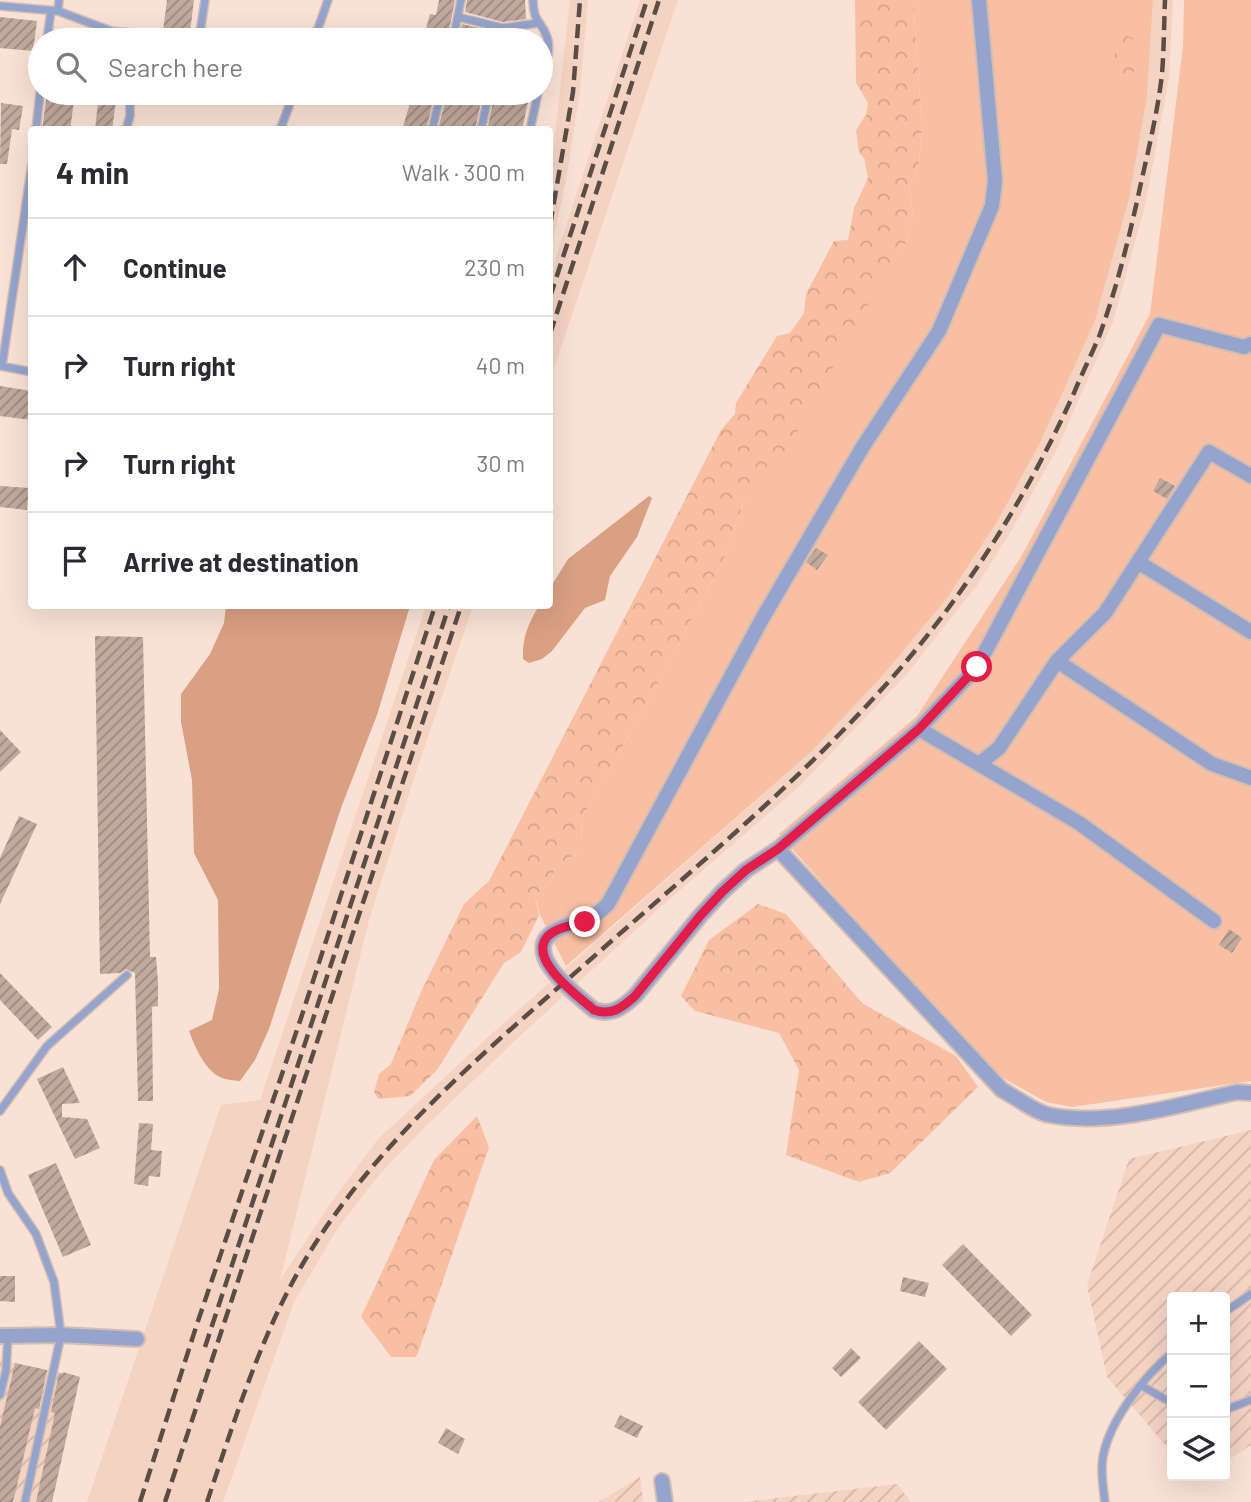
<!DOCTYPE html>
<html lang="en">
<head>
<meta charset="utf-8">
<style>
	:root { --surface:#fff; --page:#f2f2f3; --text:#2b2b33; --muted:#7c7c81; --line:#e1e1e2 }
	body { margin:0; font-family:Barlow,sans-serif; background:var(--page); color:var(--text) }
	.controls { position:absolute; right:21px; bottom:21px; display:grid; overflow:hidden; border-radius:7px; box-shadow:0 7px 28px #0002 }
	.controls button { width:63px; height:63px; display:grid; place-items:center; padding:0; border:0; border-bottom:2px solid var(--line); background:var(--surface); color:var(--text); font:35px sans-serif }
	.stop { position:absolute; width:21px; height:21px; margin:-16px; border:5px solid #e11d48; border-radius:50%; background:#fff }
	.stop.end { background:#e11d48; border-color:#fff; box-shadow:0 2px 7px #0008 }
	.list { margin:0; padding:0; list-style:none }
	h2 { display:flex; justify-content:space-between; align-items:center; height:91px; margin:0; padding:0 28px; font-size:30px }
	h2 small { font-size:23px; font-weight:400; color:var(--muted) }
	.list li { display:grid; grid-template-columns:46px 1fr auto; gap:21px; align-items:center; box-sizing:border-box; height:98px; padding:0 28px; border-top:2px solid var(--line) }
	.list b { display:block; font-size:26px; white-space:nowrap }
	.list em { font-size:23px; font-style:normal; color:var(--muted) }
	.icon { flex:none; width:38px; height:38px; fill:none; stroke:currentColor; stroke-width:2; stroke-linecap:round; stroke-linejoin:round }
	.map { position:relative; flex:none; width:1251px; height:1502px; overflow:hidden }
	.search { position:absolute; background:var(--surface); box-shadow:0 7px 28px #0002; left:28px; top:28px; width:525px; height:77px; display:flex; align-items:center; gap:18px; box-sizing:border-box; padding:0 24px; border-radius:38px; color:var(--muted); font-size:26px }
	.panel { position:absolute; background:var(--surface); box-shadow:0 7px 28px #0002; left:28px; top:126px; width:525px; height:483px; border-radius:7px }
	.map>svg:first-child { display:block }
	.built { fill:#f4d3c3 }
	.industrial { fill:url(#industrial-furrows) }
	.green { fill:#f9bfa3 }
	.forest { fill:url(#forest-crowns) }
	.water { fill:#d9a083 }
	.building { fill:url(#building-hatch) }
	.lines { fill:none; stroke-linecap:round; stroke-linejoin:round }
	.service-casing { stroke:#d3bdb2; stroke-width:10 }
	.minor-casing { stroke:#d3bdb2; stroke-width:18 }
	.service { stroke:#95a4cd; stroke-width:7 }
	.minor { stroke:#95a4cd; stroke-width:14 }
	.rail { stroke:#5a4d46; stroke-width:4.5; stroke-dasharray:14 7; stroke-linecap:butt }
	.route { stroke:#e11d48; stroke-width:9 }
</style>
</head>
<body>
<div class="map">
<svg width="1251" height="1502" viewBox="0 0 1251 1502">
	<defs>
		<pattern id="industrial-furrows" width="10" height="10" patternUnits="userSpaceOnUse" patternTransform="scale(1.75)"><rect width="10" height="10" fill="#f4d3c3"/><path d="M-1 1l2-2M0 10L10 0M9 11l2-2" fill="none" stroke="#d1b5a7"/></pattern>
		<pattern id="forest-crowns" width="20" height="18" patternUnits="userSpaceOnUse" patternTransform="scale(1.75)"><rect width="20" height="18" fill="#f9bfa3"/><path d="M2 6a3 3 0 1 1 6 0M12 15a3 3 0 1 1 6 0" fill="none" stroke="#d5a48b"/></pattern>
		<pattern id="building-hatch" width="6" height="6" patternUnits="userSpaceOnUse" patternTransform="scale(1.75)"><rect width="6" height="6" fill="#c1a99d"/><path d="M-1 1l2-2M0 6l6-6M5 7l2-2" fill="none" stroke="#9c897f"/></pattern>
	</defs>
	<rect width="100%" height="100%" fill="#fae1d5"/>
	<path class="built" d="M570,0H588L580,92L566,180L550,255V179Z
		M640,0H678L550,380V275Z
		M1153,0H1173L1169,77L1145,206L1113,322L1058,447L1013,528L978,584L905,676L800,786L664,904L521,1035L425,1127L379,1175L338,1228L294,1302L223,1502H87L221,1105L260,1100L426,606H473L417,769L369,920L280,1280L332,1201L378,1139L487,1038L812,751L885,673L947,598L997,522L1040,443L1095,321L1129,199L1147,97Z"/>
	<path class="industrial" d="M1251,1130V1445L1225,1462V1297H1172V1453L1107,1377L1087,1285L1129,1159Z
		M0,1360L80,1377L52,1502H0Z
		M640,1477L643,1502H598Z
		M897,1484L911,1502H742Z"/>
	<path class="green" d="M913,0H1153L1147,97L1129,199L1095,321L1040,443L997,522L947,598L885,673L812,751L566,966L540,915L535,895L551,883L556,865L572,857L581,843L582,818L647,704L725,556L745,498L906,242L913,218L909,186L919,163L922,126Z
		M1184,0H1251V1081L1072,1107L1046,1102L1003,1078L921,994L779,834L917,716L1021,557L1150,314L1183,46Z"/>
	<path class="forest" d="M855,0H913L922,126L919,163L909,186L913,218L906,242L869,303L765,490L745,498L725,556L647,704L582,818L581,843L572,857L556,865L551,883L535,895L539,915L521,952L504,963L437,1070L410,1096L378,1099L374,1092L379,1074L391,1064L420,994L464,904L489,881L721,430L735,414L736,403L777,336L790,333L804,313L806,294L834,241L848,240L854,208L868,178L864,158L859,153L856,130L866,115L868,103L856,83Z
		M1125,35L1133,38L1135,67L1128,88L1121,89L1114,83L1115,42Z
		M758,904L786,914L862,1003L956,1056L978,1087L890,1173L859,1182L786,1155L799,1070L779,1033L695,1011L681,996L709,940Z
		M477,1116L489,1147L419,1350L416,1357H391L361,1317L434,1160Z"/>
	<path class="water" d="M649,496L652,498L637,537L610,576L605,600L585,608L552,651L542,659L529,663L523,659C522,638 528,624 539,606H550V588L568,559Z
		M226,606H410L377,715L341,808L269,1029L255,1060L240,1081C234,1080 227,1080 222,1078C205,1071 195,1047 189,1031L212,1020L219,989L218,900L194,853L192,780L181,722V694L210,654L224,623Z"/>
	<path class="building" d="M167,0H194L189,40L162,39Z
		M439,0H455L447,40H432L433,38L424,36L430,14L436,15Z
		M467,0H525L526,19L503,22L465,12Z
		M0,17L37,21L33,51L0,48Z
		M462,24L496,32L494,40H459Z
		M47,93H75L70,130H42Z
		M99,93H117L112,130H95Z
		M413,93H435L426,130H402Z
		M447,93H483L475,130H438Z
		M495,93H530L522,130H487Z
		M1,103L23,106L19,130L12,129L7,164H0Z
		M0,386L32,391V420L0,416Z
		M1160,478L1175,486L1167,499L1153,491Z
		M0,486L29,488L27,510L0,507Z
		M816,548L828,555L817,570L806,562Z
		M95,636L143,637L150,957H156L158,982V1006L152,1007L153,1101H138L135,973L126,969L120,973L100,974Z
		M0,730L21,752L0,772Z
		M19,816L37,824L0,904V858Z
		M1229,929L1242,938L1232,953L1219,945Z
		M0,973L52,1027L38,1040L0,1000Z
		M63,1067L80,1103L62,1104V1117L87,1119L100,1148L75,1159L37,1079Z
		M139,1123L153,1124L151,1150L162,1151L160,1177L149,1176L148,1186L134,1184Z
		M56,1163L91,1245L63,1257L28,1175Z
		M963,1244L1032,1315L1011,1336L942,1265Z
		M0,1276H15V1302L0,1301Z
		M903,1277L929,1283L925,1297L900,1291Z
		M919,1341L947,1369L886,1430L858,1402Z
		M851,1348L861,1358L841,1377L832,1368Z
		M15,1363L47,1370L39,1409L35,1408L13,1502H0V1427Z
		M63,1372L80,1377L52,1502H36L55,1413L51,1412L59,1373L63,1374Z
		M620,1415L643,1426L637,1438L614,1427Z
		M446,1428L465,1439L458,1454L438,1443Z"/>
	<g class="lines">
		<defs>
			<path id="service" d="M533,0C534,25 541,19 547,37C552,50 544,69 541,82
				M0,6L58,11L111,31L131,33L146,40
				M58,11L59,0
				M458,17L503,28L538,23
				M47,40L51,11
				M199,40L205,0
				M314,40L328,0
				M453,40L461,0
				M500,40L503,28
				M36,130L40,93
				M126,130L130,116V93
				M280,130L294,93
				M432,130L441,93
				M481,130L489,93
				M530,130L538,93
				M0,366L32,372
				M2,366L32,164
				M0,1111L47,1046L127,975
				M0,1170L8,1193L36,1234L54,1282L61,1335L25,1502
				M1225,1312L1251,1294
				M1142,1386L1172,1403
				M0,1395L6,1371L8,1336
				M1225,1410L1251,1400
				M1105,1502C1103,1487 1100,1467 1104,1452C1112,1418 1145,1375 1172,1353"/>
			<path id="minor" d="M979,0L995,181L992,206L939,331L862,448L762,619L608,904C586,926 576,919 555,931C518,952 578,996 594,1010C611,1016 622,1008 635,996L700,916L722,892L746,870L778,849L919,729L977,667L1159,325L1244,347L1251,344
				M1138,562L1251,632
				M1057,661L1105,613L1209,452L1251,476
				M919,729L1079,823L1214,921
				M979,764L999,748L1057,661L1212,764L1251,778
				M778,849L1002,1090C1016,1097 1034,1112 1049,1115C1111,1127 1177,1105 1237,1092L1251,1093
				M0,1336L61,1335L137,1339
				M662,1481L665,1502"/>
		</defs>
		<use href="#service" class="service-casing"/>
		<use href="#minor" class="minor-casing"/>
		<use href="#service" class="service"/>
		<use href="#minor" class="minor"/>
		<path class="rail" d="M550,225L573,92L580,0
			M550,297L647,0
			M550,334L659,0
			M205,1347L449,606
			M140,1502L197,1324L301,1018L435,606
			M165,1502L461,606
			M207,1502C236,1416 264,1324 313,1247C389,1127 503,1037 608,944C705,859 805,776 891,679C966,594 1027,497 1074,393C1082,373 1092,354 1100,334C1118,284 1130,234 1141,183C1149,147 1158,110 1162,74C1164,49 1164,24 1165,0"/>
	</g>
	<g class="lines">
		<path class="route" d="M585,922C573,925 557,927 548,936C526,959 579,997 594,1010C611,1016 622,1008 635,996L700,916L722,892L746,870L778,849L919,729L977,667"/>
	</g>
</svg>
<div class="controls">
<button>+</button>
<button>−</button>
<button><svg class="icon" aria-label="layers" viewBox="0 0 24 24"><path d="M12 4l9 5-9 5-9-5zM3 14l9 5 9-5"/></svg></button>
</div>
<div class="stop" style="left:977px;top:667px"></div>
<div class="stop end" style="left:585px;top:922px"></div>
<div class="search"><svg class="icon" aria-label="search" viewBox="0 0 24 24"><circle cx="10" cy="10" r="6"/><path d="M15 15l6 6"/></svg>Search here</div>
<section class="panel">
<h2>4 min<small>Walk · 300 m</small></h2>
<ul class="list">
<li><svg class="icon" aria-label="ahead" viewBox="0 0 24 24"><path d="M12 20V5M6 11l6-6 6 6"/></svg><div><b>Continue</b></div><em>230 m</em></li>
<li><svg class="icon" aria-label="right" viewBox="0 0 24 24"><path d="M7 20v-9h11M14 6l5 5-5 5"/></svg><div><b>Turn right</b></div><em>40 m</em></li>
<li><svg class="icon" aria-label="right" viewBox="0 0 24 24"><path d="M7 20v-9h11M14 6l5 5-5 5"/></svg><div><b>Turn right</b></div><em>30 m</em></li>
<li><svg class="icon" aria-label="arrive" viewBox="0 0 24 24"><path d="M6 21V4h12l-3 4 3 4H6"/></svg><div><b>Arrive at destination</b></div></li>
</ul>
</section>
</div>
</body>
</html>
